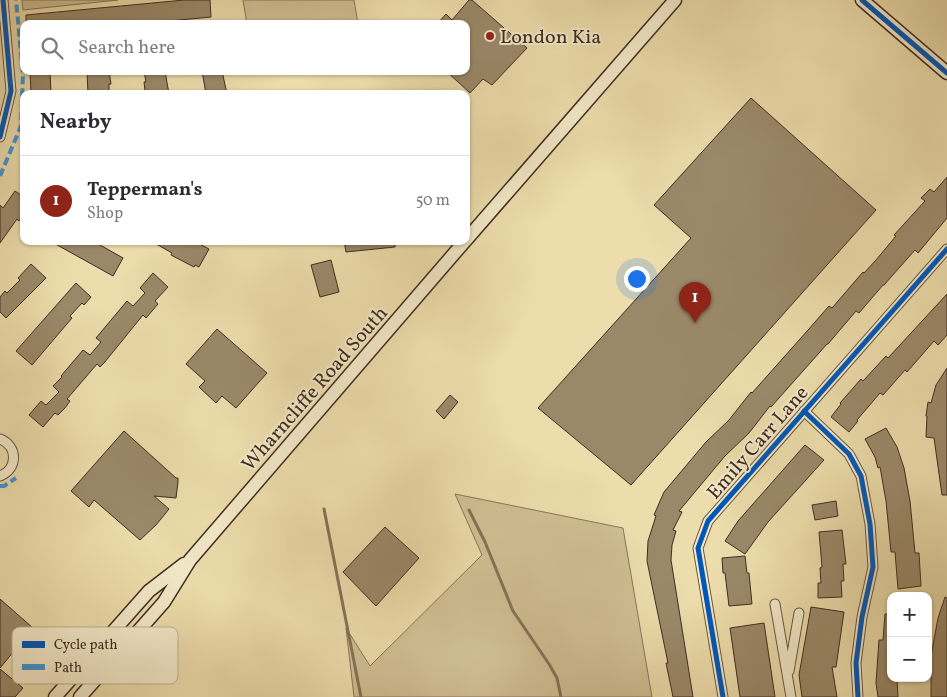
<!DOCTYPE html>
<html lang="en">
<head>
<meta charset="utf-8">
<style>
	:root { --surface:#fff; --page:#f2f2f3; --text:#2b2b33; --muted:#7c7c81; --line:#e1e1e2; --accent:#8f2418 }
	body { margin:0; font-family:Vollkorn,serif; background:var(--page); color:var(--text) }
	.controls { position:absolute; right:15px; bottom:15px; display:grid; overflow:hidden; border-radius:10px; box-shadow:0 1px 4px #0004 }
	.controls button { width:45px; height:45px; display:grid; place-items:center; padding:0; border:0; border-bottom:1px solid var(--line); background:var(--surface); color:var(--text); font:25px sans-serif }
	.you { position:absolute; left:636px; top:278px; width:18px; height:18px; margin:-12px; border:4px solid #fff; border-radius:50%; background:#1a73e8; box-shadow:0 0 0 8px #1a73e833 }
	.badge { display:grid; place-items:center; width:32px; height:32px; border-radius:50%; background:var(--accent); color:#fff; font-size:16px; font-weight:700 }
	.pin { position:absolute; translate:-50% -41px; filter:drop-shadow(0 1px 2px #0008) }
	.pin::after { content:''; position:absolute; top:26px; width:18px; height:15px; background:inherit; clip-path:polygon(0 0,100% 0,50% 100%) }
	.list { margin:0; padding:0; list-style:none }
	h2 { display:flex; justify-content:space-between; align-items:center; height:65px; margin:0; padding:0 20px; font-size:21px }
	h2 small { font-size:16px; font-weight:400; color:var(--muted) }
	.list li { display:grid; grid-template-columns:32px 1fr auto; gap:15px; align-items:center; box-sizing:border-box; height:90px; padding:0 20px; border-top:1px solid var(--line) }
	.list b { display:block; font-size:19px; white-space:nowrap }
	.list p { margin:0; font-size:16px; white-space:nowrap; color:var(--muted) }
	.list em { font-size:16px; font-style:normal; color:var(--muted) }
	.icon { flex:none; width:28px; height:28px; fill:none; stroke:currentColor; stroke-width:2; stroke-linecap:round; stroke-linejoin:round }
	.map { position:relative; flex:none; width:947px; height:697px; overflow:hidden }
	.search { position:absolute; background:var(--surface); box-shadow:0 1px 4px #0004; left:20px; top:20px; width:450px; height:55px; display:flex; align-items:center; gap:12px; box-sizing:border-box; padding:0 18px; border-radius:10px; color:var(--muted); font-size:19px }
	.panel { position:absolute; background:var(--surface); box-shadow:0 1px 4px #0004; left:20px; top:90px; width:450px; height:155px; border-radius:10px }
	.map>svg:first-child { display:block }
	.green { fill:#d0bf94; stroke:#88765a }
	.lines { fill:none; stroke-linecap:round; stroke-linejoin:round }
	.stream { stroke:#847357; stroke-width:3 }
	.building { fill:#9a8969; stroke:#402d20 }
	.street-casing { stroke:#6b5943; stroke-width:11 }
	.secondary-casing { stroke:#402d20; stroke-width:15 }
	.street { stroke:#f3e9c9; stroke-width:9 }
	.secondary { stroke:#f3e9c9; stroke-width:12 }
	.quiet { stroke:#3f96d5; stroke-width:4; stroke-dasharray:8 4; stroke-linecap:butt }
	.cycleway-casing { stroke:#f3e9c9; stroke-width:8 }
	.cycleway { stroke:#0057b8; stroke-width:5 }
	.poi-dot { fill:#8f2418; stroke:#f3e9c9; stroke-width:2 }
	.labels { text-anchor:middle; stroke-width:4; stroke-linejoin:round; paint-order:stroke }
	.poi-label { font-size:20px; fill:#402d20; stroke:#f3e9c9; text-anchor:start }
	.street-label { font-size:20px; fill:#402d20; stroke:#f3e9c9 }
	.key { fill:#f3e9c9; stroke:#bdb196; stroke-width:1 }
	.key-label { font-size:14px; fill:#402d20 }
</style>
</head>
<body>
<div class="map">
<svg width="947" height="697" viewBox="0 0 947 697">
	<rect width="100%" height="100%" fill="#edddac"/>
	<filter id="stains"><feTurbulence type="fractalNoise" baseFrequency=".004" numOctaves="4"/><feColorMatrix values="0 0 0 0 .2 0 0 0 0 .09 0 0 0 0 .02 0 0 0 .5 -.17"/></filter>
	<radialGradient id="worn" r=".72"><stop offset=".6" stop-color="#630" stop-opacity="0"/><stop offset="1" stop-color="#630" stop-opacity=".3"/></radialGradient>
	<path class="green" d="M22,0H118L23,10Z
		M243,0H354L358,24H247Z
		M455,494L623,528L652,697H354L346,628L370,666L482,555Z"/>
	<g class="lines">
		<path class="stream" d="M324,509L361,697
			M469,510L485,542L513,611L549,664L557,678L561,697"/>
	</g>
	<path class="building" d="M184,0H210L211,17L138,24H26V15Z
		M469,0H472L527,48L492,85L483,79L470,93L446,71H466V24H437L446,14L452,20Z
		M30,71H50L51,94H31Z
		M87,71H109L111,84H109V94H88Z
		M144,71H165L169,94H149L148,90L145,91L144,82H146Z
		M202,71H222L227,94H206Z
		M751,98L876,210L631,485L538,408L691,238L654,205Z
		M947,177V218L918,253L915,250L884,285H883L859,313L856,311L828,344H827L771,407L770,406L749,433L725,456L679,511L682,512L673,530L676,531L672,545L671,560L693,697H673L666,663H668L647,561L648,541L656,516L654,515L664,492L706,442L729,420L751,392L752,393L808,330L829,306L832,308L863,272L864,273L876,260L896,236L894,235L925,201L921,198L930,189L934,192Z
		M15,191L24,197V214L19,221L17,219L0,243V205L3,208Z
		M50,241H93L123,258L113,276Z
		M151,241H194L209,249L199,267L195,265L194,267L171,255L172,253Z
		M344,241H395V247L346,252Z
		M331,260L339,292L320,297L311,265Z
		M31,264L46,278L6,318L0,312V297L5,291L7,293L20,280L18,278Z
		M153,273L168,287L155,301L158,304L146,318L143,315L104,363L100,367L97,364L67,399L70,401L65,408L58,415L55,413L43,427L29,415L41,401L46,405L59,392L53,386L62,377L61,376L83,350L90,355L101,342L96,338L127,301L133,306L145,293L140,288Z
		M76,283L91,297L84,305L82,303L70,316L72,318L32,365L16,351Z
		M947,294V335L938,345L934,341L907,372L905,370L883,395L880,393L857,420L858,421L849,432L831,417L841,404L840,403L861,379L863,381L886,356L888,358Z
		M217,329L267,373L236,408L222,396L216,403L199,387L205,381L186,364Z
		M947,368V495H942L934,438L926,437L927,416H926L928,402L931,403L936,385Z
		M450,395L458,402L444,419L436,411Z
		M886,428L897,447L904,468L910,501L915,553H919L921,586L898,589L895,552H891L886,501L880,467L878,468L875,457L865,439Z
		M124,431L176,478H178V482L176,498L154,496L169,509L156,525L140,540L94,500L89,507L71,491Z
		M805,445L824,460L768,522L745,554L725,541L738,521Z
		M836,501L838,516L815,520L812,505Z
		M385,527L419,558L376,606L343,572Z
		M842,530L846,564H843L844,581H841L842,597L818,598V583H821L820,568L822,567L819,532Z
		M745,556L747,573H749L752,604L729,606L725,573H723L722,558Z
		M945,597L947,598V697H931V656L938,618Z
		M0,599L33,628L0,668Z
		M811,607L844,612L836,667H832L837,697H802L799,675Z
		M885,614H891V678H897L898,697H878L876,683L879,640H883Z
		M764,623L775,697H740L730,628Z
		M0,669L23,688L15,697H0Z"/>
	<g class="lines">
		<defs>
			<path id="street" d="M0,137L11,91L3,0
				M804,411L849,454L861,476L870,524L873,567L862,617L856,663L858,697
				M0,439C18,446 18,469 0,476
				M775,604L791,697
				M789,671L799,613
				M723,697L698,548L708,521L947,249"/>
			<path id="secondary" d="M862,0L947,73
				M466,240L675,0
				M55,697L149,591L184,564
				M80,697L164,602L190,560L465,241"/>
		</defs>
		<use href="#street" class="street-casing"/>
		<use href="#secondary" class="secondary-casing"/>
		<use href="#street" class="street"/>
		<use href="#secondary" class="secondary"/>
		<path class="quiet" d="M0,176L21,126L23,73L16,0
			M0,486H4L16,478"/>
		<defs>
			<path id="cycleway" d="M862,0L947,73
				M0,137L11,91L3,0
				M804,411L849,454L861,476L870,524L873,567L862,617L856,663L858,697
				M723,697L698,548L708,521L947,249"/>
		</defs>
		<use href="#cycleway" class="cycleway-casing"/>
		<use href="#cycleway" class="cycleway"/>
	</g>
	<circle class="poi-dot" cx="490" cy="36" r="5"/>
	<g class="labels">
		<g class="poi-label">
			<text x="500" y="43">London Kia</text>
		</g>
		<g class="street-label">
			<text transform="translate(314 388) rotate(-49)" y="7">Wharncliffe Road South</text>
			<text transform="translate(757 442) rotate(-49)" y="7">Emily Carr Lane</text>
		</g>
	</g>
	<rect x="12" y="627" width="166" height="57" rx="8" class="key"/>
	<rect x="22" y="641" width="23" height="7" fill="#0057b8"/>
	<rect x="22" y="664" width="23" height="6" fill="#3f96d5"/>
	<g class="key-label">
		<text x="54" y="649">Cycle path</text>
		<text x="54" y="672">Path</text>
	</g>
	<rect width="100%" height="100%" filter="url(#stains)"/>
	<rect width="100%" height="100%" fill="url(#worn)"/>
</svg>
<div class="controls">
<button>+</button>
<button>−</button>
</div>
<div class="you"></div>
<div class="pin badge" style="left:695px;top:323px">1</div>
<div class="search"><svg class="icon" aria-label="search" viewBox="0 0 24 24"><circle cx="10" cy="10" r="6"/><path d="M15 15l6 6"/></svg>Search here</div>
<section class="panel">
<h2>Nearby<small></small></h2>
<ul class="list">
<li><span class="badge">1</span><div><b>Tepperman's</b><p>Shop</p></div><em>50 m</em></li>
</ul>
</section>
</div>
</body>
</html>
